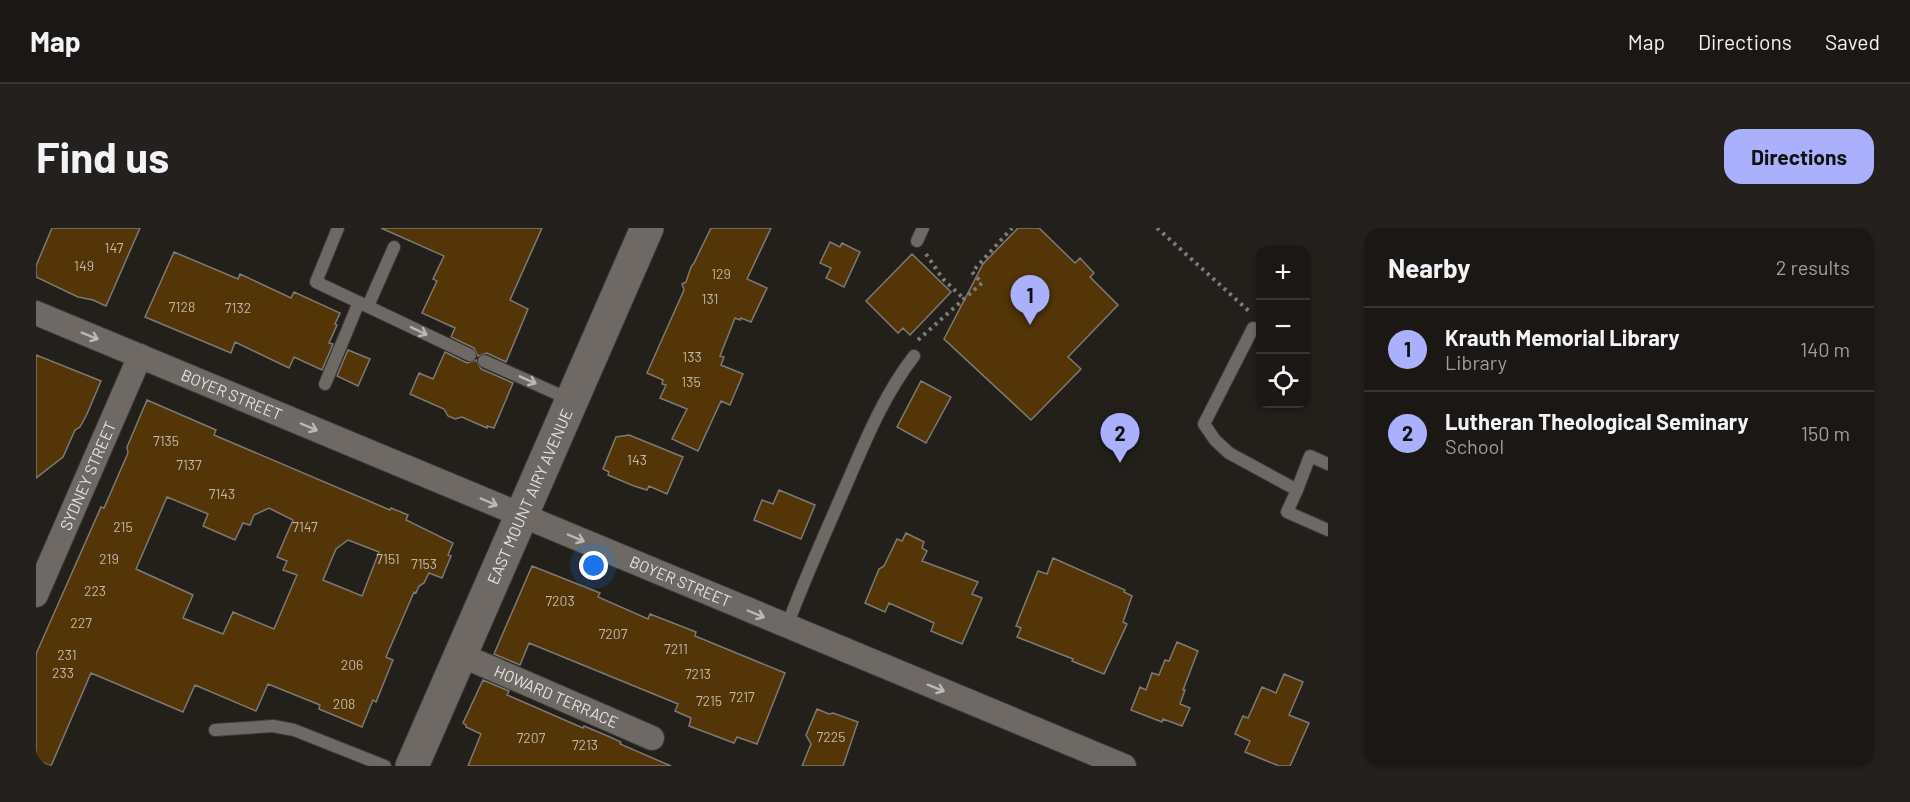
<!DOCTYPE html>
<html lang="en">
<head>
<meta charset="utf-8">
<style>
	:root { --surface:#1a1714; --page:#23201d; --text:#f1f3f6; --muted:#9f9fa0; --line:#383634; --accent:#aab0fb }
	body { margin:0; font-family:Barlow,sans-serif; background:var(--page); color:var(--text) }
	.controls { position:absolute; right:18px; top:18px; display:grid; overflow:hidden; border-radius:12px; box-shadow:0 2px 4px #0004 }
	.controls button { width:54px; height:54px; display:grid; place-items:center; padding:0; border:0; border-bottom:2px solid var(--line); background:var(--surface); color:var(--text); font:30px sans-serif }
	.you { position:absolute; left:558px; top:338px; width:21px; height:21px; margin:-15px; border:4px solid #fff; border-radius:50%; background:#1a73e8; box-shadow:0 0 0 9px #1a73e833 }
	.badge { display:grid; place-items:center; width:39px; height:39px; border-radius:50%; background:var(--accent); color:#111; font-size:20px; font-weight:700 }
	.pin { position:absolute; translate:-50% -50px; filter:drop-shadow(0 2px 3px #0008) }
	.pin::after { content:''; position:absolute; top:32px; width:21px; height:18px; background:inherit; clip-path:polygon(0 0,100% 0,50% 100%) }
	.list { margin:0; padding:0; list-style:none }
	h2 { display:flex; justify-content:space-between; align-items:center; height:78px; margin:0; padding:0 24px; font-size:26px }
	h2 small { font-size:20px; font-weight:400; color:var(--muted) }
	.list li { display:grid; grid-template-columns:39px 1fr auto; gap:18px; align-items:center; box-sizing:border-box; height:84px; padding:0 24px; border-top:2px solid var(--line) }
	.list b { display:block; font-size:22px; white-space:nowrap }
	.list p { margin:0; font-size:20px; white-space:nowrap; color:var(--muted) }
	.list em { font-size:20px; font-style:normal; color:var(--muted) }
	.icon { flex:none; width:33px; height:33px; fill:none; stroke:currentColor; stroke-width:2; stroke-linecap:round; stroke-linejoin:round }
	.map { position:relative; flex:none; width:1292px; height:538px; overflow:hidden; border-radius:18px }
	header { display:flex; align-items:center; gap:36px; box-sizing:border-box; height:84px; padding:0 30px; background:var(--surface); border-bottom:2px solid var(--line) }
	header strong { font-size:28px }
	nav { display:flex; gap:33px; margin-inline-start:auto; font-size:21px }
	.intro { display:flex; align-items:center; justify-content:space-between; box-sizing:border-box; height:144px; padding:0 36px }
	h1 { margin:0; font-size:42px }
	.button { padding:15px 27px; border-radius:18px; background:var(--accent); color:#111; font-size:21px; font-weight:700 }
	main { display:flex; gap:36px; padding:0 36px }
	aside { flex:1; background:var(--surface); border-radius:18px; box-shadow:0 2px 4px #0004 }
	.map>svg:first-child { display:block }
	.building { fill:#533507; stroke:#7e7974; stroke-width:1.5; fill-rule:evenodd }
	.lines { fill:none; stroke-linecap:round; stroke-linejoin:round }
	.lane-casing { stroke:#3c3936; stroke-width:14 }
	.street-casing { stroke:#3c3936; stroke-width:26 }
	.secondary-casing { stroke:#3c3936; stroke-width:35 }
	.path { stroke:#7f7b78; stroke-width:4; stroke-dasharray:3 4.5; stroke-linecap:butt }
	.lane { stroke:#6e6964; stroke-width:12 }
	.street { stroke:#6e6964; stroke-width:24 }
	.secondary { stroke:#6e6964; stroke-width:33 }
	.oneway { stroke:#bcb8b5 }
	.labels { text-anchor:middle; stroke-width:4.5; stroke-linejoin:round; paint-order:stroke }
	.number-label { font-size:14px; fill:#c1b8aa }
	.street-label { font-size:16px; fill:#e6e3e0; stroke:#1a1612 }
</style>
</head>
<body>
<header>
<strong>Map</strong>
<nav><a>Map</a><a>Directions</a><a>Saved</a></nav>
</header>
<div class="intro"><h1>Find us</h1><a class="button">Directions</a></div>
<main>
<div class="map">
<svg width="1292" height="538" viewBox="0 0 1292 538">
	<rect width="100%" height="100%" fill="#231f1b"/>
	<path class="building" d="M16,0H104L70,78L57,72L42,69L0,49V38Z
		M345,0H506L474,72L492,81L470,134L451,125L442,128L438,120L415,109L419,100L386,85L401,53L397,51L408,28Z
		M675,0H735L711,51L731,60L715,94L705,90L704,92L699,90L684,128L688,129L685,137L707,146L694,177L685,173L662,223L636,211L651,181L624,170L630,157L626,156L627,152L611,145L648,62L646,56L650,54L655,39L658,35Z
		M982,0H1003L1039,35L1044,30L1058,45L1054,49L1082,77L1032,129L1045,141L995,192L908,111L947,36Z
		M794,14L804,19L806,15L824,24L808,59L790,50L795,40L784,35Z
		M138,24L202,51L204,46L255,70L258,64L304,85L299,96L301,97L293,115L297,116L286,142L258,129L253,140L199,114L195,125L109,89Z
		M876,26L915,64L874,107L867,100L862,105L830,73Z
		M312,122L334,131L322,158L301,148Z
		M409,124L431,135L440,132L445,141L477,155L458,200L451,198V200L426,189L419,191L412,188L408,181L374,166L383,145L397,151Z
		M0,127L65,153L51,186L44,199L39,202L27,229L0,250Z
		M885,153L915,169L890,215L861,199Z
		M111,172L180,202L178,207L354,282L355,280L372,287L370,292L417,315L412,327L415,328L406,350L393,345L388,355L383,358L380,365L378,364L350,429L357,432L340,474L337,472L326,499L283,481L284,477L232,456L220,483L159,457L147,484L55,445L15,538L0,532V426L65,279L68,280L92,225L91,219ZM131,269L172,286L167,298L199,312L207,295L214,297L218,287L233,280L257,292L241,329L251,333L247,342L261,347L238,401L197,384L187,406L147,390L157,367L100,341ZM312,312L343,324L326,368L287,352L300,321Z
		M593,207L647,229L631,266L613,258L611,262L598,258L572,247L573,244L567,241L580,209Z
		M743,262L779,277L765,311L718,292L726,272L737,276Z
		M870,305L888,314L886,320L891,323L886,333L942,354L936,366L946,370L926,416L895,403L898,395L853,375L849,384L829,375L843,341L848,338L861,311L866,313Z
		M1017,330L1089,362L1088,364L1096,368L1087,394L1091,396L1068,446L1036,433L1037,431L981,409L985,400L980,398L1002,343L1011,346Z
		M496,338L564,365L562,369L612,391L614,386L660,404L659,408L749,445L721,516L701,509L698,515L653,498L655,490L639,483L642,476L493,415L484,437L458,426Z
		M1141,414L1162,423L1147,462H1149L1144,476L1154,480L1146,498L1127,491L1126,494L1095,482L1104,459L1110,462L1116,445L1123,447L1129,432L1133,433Z
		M1248,446L1267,454L1253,487L1273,495L1254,538H1243L1209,524L1214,513L1199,506L1207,488L1212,490L1226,459L1240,465Z
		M447,452L473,463L471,467L547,500L548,498L574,509L585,514L584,516L635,538H432L445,506L430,499V497L427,495Z
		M781,481L793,486L797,485L822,494L807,538H766L775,516L770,507Z"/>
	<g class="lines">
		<defs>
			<path id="lane" d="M302,0L280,54L434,127
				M881,13L887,0
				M332,78L358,19
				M1217,100L1168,196L1179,212L1193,225L1261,262L1251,284L1292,302
				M448,133L535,172
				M289,156L323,74
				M1261,262L1274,228L1292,236
				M751,398C768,352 788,308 808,262C828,216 847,168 878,128
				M179,502L237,498L258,502L349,538"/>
			<g id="street">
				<path id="s1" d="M0,85L1088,538"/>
				<path id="s2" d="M0,367L104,128"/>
				<path id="s3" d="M425,427L616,510"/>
			</g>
			<g id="secondary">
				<path id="s4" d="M376,538L611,0"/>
			</g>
		</defs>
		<use href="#lane" class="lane-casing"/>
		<use href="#street" class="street-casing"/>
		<use href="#secondary" class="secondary-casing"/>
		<path class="path" d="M1121,0L1214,84
			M890,26L907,51L928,71
			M882,112L946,55L936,44L976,0"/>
		<use href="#lane" class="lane"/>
		<use href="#street" class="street"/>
		<use href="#secondary" class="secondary"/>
	</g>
	<defs><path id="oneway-shaft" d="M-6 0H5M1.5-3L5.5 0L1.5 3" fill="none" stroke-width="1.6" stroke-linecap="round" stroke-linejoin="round" transform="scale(1.5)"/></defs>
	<g class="oneway">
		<use href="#oneway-shaft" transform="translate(383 103) rotate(26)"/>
		<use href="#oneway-shaft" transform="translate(54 108) rotate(22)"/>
		<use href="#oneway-shaft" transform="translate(492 152) rotate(24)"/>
		<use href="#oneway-shaft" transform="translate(273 199) rotate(23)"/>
		<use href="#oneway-shaft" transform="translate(453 274) rotate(23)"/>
		<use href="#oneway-shaft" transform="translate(540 310) rotate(23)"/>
		<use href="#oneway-shaft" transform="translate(720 386) rotate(23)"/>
		<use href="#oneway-shaft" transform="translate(900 460) rotate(22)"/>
	</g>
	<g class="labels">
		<g class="number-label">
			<text x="78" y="25">147</text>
			<text x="48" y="43">149</text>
			<text x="685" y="51">129</text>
			<text x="674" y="76">131</text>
			<text x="146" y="84">7128</text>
			<text x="202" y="85">7132</text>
			<text x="656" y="134">133</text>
			<text x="655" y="159">135</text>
			<text x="130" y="218">7135</text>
			<text x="601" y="237">143</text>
			<text x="153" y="242">7137</text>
			<text x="186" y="271">7143</text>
			<text x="87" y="304">215</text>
			<text x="269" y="304">7147</text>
			<text x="73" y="336">219</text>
			<text x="352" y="336">7151</text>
			<text x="388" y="341">7153</text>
			<text x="59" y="368">223</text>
			<text x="524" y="378">7203</text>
			<text x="45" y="400">227</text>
			<text x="577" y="411">7207</text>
			<text x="640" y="426">7211</text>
			<text x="31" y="432">231</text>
			<text x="316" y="442">206</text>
			<text x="27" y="450">233</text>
			<text x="662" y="451">7213</text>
			<text x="706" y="474">7217</text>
			<text x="673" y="478">7215</text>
			<text x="308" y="481">208</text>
			<text x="795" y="514">7225</text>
			<text x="495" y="515">7207</text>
			<text x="549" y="522">7213</text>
		</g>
		<g class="street-label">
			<text dy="6" stroke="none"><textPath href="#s1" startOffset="212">BOYER STREET</textPath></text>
			<text dy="6" stroke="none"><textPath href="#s2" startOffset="130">SYDNEY STREET</textPath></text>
			<text dy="6" stroke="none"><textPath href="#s4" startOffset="294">EAST MOUNT AIRY AVENUE</textPath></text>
			<text dy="6" stroke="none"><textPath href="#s1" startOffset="698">BOYER STREET</textPath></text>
			<text dy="6" stroke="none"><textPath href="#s3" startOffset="104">HOWARD TERRACE</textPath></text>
		</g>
	</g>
</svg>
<div class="controls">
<button>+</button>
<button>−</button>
<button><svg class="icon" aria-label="locate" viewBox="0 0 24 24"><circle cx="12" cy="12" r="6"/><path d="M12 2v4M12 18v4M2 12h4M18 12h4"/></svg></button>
</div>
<div class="you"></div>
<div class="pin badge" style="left:994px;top:97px">1</div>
<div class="pin badge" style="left:1084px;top:235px">2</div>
</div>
<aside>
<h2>Nearby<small>2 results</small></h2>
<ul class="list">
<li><span class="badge">1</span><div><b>Krauth Memorial Library</b><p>Library</p></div><em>140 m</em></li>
<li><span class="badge">2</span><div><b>Lutheran Theological Seminary</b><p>School</p></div><em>150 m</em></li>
</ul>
</aside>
</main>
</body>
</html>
